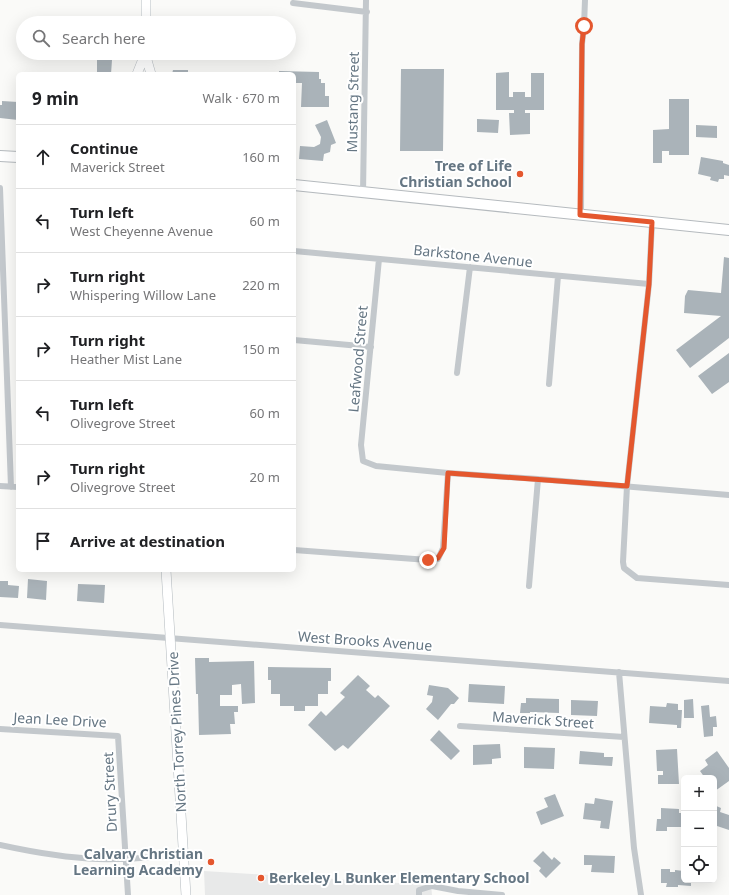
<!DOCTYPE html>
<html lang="en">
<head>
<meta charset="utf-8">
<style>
	:root { --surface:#fff; --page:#f6f6f6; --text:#202124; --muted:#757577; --line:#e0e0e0 }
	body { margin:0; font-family:"Noto Sans",sans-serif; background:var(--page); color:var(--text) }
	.controls { position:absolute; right:12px; bottom:12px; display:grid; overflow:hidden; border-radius:6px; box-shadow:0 4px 16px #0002 }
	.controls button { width:36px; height:36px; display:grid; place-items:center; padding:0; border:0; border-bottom:1px solid var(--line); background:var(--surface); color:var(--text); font:20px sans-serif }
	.stop { position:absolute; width:12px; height:12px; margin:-9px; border:3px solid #e4572e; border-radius:50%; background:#fff }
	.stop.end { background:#e4572e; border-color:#fff; box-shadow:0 1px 4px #0008 }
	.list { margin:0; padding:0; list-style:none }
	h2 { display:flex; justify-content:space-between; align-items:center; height:52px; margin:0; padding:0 16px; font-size:17px }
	h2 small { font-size:13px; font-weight:400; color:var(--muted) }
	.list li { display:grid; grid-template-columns:26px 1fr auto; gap:12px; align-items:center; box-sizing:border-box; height:64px; padding:0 16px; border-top:1px solid var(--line) }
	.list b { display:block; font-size:15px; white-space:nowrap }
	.list p { margin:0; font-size:13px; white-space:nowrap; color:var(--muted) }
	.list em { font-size:13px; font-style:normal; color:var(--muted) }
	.icon { flex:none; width:22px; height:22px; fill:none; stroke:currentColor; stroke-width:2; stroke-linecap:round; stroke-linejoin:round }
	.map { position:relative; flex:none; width:729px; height:895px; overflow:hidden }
	.search { position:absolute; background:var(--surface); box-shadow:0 4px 16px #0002; left:16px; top:16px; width:280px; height:44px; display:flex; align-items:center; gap:10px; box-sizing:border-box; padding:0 14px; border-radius:22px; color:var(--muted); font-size:15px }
	.panel { position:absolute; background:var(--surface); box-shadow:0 4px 16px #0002; left:16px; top:72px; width:280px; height:500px; border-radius:6px }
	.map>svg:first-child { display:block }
	.built { fill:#e8e9e9 }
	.building { fill:#aab3b9 }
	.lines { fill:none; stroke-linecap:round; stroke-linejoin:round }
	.secondary-casing { stroke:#b3babf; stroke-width:10 }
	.primary-casing { stroke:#b5babe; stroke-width:12 }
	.street { stroke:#c3c8cc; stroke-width:6 }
	.secondary { stroke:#fff; stroke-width:9 }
	.primary { stroke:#fff; stroke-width:10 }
	.route { stroke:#e4572e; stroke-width:5 }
	.poi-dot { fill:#e4572e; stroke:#fff; stroke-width:1.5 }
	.labels { text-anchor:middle; stroke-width:4; stroke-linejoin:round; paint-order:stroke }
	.street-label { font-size:14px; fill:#657683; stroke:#fff }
	.poi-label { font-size:14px; font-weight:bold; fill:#657683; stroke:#fff; text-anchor:end }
</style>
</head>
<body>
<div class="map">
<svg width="729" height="895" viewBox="0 0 729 895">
	<rect width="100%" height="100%" fill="#fafaf8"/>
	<path class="built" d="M204,871L431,885L432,895H205Z"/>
	<path class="building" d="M97,53H115V60H112L111,74H97Z
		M401,69H444L443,151H400Z
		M173,70H188V74H172Z
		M279,71L319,72V79H321V83H325V96H329V107H301L302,83H295L294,74H279Z
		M509,72V97H513V92H525V97H531V73H544V110H525V113H530V134L510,135L509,113H514V110H496V73Z
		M669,99H689V155H669V151H662V163H653V130L669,129Z
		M2,101L18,102V120L0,118V105H2Z
		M477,119L499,120L498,133L477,132Z
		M327,120L336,143L331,145L330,152L324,154L323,161L299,159L300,146L314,147L320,144L321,137L315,125Z
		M696,125L717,126V138L696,137Z
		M701,157L723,161V163L729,165V176L724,175V179H719L718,182L710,180L711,177L698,174Z
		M724,257L729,258V338L690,368L676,350L721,316L684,313L685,296L688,290L721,293Z
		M729,353V382L712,394L698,376Z
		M28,579L47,581L46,600L27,598Z
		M0,581H8V585L19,586L18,598L0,597Z
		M78,584L105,585L104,603L77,601Z
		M195,658H209V662L254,661L255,703L242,704L241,684L232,685V695H220V706H238V712H234L235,724H230L231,734L199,735L198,694H196Z
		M268,667L331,668V681H328V694H318V706H305V711H294V706H280V694H271V680H268Z
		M358,675L370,686L366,690L375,698L378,695L390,706L348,749L343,745L335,751L308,725L321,711L326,716L345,697L340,693Z
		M469,684L505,686L504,704L468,702Z
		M429,685L448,688L459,698L454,704H451L438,720L426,709L432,702L433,696L427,695Z
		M526,698L559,699V713L530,712V713H520L521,703H526Z
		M693,699L694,718H684V700Z
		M571,700L598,701L597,716L571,715Z
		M667,703L678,704V710H682L681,728H677V725L649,723L650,706L666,707Z
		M709,705L710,717L716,716L717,727H713V736L704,737L701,706Z
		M439,730L460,751L451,760L430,740Z
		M500,744L501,758L492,759V764L473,765V745Z
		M524,747L555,748L554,769L524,768Z
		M677,749L679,784H658V775H663V771H657L656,750Z
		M580,751L604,753V757H613L612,766L579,764Z
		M717,751L729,768V781L715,791L714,778H705L700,771L708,765L705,760Z
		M555,794L564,816L541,825L536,812L548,807L544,798Z
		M595,798L613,801L609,829L600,828L601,821L583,819L585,803L594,804Z
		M714,805L721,808L720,812L729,815V830L714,825Z
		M661,808L679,809V813H684V827H667V831H656L657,819H661Z
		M543,851L552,860L554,857L561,863L546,878L539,871L541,868L533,861Z
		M584,855L615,856L614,873L591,872L592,865H584Z
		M661,869H670V872H675V870L684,871V880H691V886L678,885V887H666L667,883H661Z"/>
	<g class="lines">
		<defs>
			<path id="secondary" d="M146,23V0
				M145,53L151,74
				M137,74L145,54
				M166,570L186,895"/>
			<path id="primary" d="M0,156L18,157
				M294,185L729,230"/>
		</defs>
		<use href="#secondary" class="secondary-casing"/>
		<use href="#primary" class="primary-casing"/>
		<path class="street" d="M293,3L367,12
			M0,188L11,487
			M363,193L366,0
			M581,215L582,44L584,26L585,0
			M652,222L649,284L627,486L623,562L624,568L637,578L729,585
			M294,251L649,284
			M379,259L361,445L363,461L376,466L448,473L538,479L729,495
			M294,340L371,347
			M457,373L470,267
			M549,384L558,276
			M0,486L18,487
			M294,550L428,560L438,559L443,548L448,473
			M529,586L538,479
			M0,625L729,681
			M619,672L634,848L641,895
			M460,726L624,737
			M0,729L118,736L128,895
			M0,845C32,852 65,858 98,859C126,860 155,857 184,855
			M419,895V890L432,886L458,891L502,895"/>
		<use href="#secondary" class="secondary"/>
		<use href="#primary" class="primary"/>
	</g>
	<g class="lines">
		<path class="route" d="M428,560L438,558L444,548L448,473L627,486L649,284L652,222L580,215L582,44L584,26"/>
	</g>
	<g class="poi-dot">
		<circle cx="520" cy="174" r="4"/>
		<circle cx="211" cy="862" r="4"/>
		<circle cx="261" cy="878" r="4"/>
	</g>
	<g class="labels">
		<g class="street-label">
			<text transform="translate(353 102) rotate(-89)" y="5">Mustang Street</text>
			<text transform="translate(473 256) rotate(6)" y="5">Barkstone Avenue</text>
			<text transform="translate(358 359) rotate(-85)" y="5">Leafwood Street</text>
			<text transform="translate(365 641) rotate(4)" y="5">West Brooks Avenue</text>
			<text transform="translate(60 720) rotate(3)" y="5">Jean Lee Drive</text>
			<text transform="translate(543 720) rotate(4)" y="5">Maverick Street</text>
			<text transform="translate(177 732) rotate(-93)" y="5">North Torrey Pines Drive</text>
			<text transform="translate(110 792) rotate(-93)" y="5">Drury Street</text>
		</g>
		<g class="poi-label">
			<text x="512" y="171">Tree of Life<tspan x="512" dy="16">Christian School</tspan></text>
			<text x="203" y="859">Calvary Christian<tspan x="203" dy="16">Learning Academy</tspan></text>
			<text x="269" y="883" text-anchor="start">Berkeley L Bunker Elementary School</text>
		</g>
	</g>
</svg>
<div class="controls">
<button>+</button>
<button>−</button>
<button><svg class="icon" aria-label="locate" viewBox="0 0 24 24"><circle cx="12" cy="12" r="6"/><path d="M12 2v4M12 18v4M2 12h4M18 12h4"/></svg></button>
</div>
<div class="stop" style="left:584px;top:26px"></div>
<div class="stop end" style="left:428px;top:560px"></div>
<div class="search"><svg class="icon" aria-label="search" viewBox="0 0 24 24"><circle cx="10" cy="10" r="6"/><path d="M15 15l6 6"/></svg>Search here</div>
<section class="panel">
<h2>9 min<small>Walk · 670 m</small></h2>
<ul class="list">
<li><svg class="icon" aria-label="ahead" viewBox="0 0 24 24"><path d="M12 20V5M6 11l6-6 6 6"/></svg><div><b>Continue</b><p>Maverick Street</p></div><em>160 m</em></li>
<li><svg class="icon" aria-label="left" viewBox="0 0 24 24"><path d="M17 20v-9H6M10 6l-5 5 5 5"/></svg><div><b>Turn left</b><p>West Cheyenne Avenue</p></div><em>60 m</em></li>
<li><svg class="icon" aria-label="right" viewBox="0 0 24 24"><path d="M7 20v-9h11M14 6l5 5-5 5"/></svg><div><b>Turn right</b><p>Whispering Willow Lane</p></div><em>220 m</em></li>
<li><svg class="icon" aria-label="right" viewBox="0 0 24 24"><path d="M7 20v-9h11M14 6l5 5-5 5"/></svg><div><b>Turn right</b><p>Heather Mist Lane</p></div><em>150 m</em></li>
<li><svg class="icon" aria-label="left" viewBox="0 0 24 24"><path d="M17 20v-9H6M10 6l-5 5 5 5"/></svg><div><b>Turn left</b><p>Olivegrove Street</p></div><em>60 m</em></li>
<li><svg class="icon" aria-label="right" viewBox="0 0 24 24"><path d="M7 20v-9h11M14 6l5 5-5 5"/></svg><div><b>Turn right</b><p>Olivegrove Street</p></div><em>20 m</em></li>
<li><svg class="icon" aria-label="arrive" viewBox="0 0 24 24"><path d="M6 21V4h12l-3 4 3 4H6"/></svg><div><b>Arrive at destination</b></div></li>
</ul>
</section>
</div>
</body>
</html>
